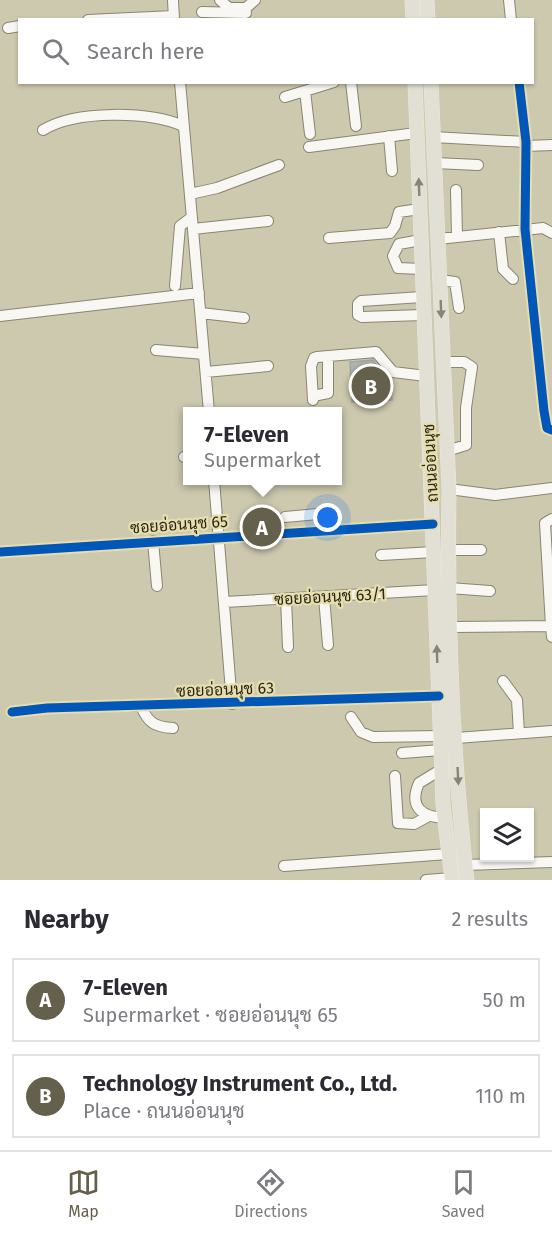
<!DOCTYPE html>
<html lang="en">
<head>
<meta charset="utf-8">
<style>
	:root { --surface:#fff; --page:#f2f2f3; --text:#2b2b33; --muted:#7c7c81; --line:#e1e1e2; --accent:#64604b }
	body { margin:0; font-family:"Fira Sans",Sarabun,sans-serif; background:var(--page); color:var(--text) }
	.controls { position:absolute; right:18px; bottom:18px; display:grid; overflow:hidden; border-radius:0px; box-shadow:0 2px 4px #0004 }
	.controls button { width:54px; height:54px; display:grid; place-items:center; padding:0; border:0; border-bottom:2px solid var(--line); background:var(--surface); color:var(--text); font:30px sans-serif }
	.you { position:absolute; left:328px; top:518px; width:21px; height:21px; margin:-15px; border:4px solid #fff; border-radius:50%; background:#1a73e8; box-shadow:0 0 0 9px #1a73e833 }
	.badge { display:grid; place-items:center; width:39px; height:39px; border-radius:50%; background:var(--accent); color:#fff; font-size:20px; font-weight:700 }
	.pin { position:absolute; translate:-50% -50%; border:3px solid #fff; box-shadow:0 2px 6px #0006 }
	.popup { position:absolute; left:183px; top:407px; width:159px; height:78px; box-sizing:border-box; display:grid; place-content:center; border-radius:0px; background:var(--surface); filter:drop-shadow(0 2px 4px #0005); font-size:20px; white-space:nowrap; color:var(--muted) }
	.popup b { font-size:22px; color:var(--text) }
	.popup::after { content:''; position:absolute; left:50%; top:100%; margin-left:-12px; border:12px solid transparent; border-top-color:var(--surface) }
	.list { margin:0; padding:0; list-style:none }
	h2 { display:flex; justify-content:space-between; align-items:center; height:78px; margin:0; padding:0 24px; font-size:26px }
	h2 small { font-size:20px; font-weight:400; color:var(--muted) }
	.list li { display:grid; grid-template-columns:39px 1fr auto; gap:18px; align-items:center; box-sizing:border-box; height:84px; margin:0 12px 12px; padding:0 12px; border:2px solid var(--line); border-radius:0px }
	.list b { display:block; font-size:22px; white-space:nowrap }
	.list p { margin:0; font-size:20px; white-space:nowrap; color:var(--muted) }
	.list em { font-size:20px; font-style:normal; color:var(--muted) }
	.icon { flex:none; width:33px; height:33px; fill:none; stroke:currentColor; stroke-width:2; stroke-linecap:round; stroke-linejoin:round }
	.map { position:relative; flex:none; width:552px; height:880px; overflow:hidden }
	.search { position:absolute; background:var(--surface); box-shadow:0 2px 4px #0004; left:18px; right:18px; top:18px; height:66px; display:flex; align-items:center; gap:15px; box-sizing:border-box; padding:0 21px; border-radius:0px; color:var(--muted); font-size:22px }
	.sheet { height:270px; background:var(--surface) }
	nav { display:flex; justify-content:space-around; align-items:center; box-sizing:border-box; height:84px; border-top:2px solid var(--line); background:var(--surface); font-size:16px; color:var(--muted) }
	nav a { display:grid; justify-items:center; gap:3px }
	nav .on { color:var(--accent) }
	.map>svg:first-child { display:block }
	.building { fill:#aeb6ae; stroke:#a0a9a0; stroke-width:1.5 }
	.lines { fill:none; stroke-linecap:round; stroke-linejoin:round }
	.minor-casing { stroke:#888571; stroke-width:12 }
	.major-casing { stroke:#e8e7db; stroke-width:15 }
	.minor { stroke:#f8f7f3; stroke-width:10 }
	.major { stroke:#e2e0d4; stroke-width:14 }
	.cycleway-casing { stroke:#e7deaf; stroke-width:13 }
	.cycleway { stroke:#0057b8; stroke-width:9 }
	.oneway { fill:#868474 }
	.labels { text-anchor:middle; stroke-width:4.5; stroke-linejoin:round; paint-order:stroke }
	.street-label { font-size:16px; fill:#2b2715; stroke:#e7deaf }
</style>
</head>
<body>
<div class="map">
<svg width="552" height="880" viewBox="0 0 552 880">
	<rect width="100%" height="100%" fill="#cdc9af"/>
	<path class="building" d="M373,360L381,372L391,379L392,400L352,402L350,362Z"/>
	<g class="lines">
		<defs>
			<path id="minor" d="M173,0L174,20
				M220,0L229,8H246L255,0
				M509,0L511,20
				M202,12L246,13
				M88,20L174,16
				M8,28L20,26
				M180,82L209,412
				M351,82L356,126
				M519,82L526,142L525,229L544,411L547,428L552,430
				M305,91L310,134
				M285,97L334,82
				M43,130C76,110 149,111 183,126
				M389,136L392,171
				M433,137L526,142
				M526,146L552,145
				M309,147L416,133
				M435,163L478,165
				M456,190L457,237
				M190,194L217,188L279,165
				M193,229L268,221
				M499,232L503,269L513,279
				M329,238L390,233L395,226L399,212L420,209
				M438,239L543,228L552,233
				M421,240L399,244L393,256L398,268L422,269
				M440,280L455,282L459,308
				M175,286L180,226L192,217
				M422,297L361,301L358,304V315L362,317L423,315
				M201,313L244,318
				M0,316L199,293
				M156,350L204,354
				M443,362H464L472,367L466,408V445L447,451
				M206,372L268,366
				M313,396L328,393V356
				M313,400L311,366L314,358L317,357L376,352L393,372L426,376
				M184,457H187
				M214,480L232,704
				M449,489L495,495L552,488
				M285,517L318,514
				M153,541L157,586
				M448,550H481
				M0,552L433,524
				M381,555L434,552
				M449,588L490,591
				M324,597L328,645
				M286,599L288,647
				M225,602L435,590
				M551,626L545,523L552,519
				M451,627L551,626L552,637
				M503,681L517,700L519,733
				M141,706C148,723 155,727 173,728
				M12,712L47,708L439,696
				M351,717L361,732L373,737L440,736
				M456,738L552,731
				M402,753L441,750
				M442,769L419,783C408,808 423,817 445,818
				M395,776L398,823L414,824L427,817
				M465,865L552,862
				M284,866L448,854
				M426,880L452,878"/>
			<path id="major" d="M412,0L413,20
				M427,0L428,20
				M415,82L441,750L443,804L452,880
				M431,82L449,489C447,619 452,751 467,880"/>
		</defs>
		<use href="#minor" class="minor-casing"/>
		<use href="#major" class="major-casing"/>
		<use href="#minor" class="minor"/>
		<use href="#major" class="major"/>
		<defs>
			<path id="cycleway" d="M519,82L526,142L525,229L544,411L547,428L552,430
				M0,552L433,524
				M12,712L47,708L439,696"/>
		</defs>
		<use href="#cycleway" class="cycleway-casing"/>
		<use href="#cycleway" class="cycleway"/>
	</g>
	<defs><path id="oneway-solid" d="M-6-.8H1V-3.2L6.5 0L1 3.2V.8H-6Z" transform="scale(1.5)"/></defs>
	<g class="oneway">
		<use href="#oneway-solid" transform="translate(419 187) rotate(-92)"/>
		<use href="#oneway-solid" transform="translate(441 309) rotate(88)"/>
		<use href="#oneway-solid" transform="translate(437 654) rotate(-92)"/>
		<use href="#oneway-solid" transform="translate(458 776) rotate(87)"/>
	</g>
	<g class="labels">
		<g class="street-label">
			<text transform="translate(430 463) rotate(-93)" y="6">ถนนอ่อนนุช</text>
			<text transform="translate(179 524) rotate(-4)" y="6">ซอยอ่อนนุช 65</text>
			<text transform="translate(330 596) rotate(-3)" y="6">ซอยอ่อนนุช 63/1</text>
			<text transform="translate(225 689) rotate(-2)" y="6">ซอยอ่อนนุช 63</text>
		</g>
	</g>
</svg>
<div class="controls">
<button><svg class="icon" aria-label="layers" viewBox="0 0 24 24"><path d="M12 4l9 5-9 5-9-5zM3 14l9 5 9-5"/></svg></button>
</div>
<div class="you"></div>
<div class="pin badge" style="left:262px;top:527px">A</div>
<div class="popup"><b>7-Eleven</b>Supermarket</div>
<div class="pin badge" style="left:371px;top:386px">B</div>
<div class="search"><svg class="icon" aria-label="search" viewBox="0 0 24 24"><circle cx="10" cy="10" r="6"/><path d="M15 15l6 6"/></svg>Search here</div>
</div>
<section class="sheet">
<h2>Nearby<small>2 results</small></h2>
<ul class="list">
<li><span class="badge">A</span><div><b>7-Eleven</b><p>Supermarket · ซอยอ่อนนุช 65</p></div><em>50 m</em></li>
<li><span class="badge">B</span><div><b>Technology Instrument Co., Ltd.</b><p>Place · ถนนอ่อนนุช</p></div><em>110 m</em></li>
</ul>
</section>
<nav>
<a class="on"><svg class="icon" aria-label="map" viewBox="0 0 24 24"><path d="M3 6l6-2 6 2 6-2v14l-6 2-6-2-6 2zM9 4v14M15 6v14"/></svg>Map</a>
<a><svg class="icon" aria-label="directions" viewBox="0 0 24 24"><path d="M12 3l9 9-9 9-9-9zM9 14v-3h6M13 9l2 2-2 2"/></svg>Directions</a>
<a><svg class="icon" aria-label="saved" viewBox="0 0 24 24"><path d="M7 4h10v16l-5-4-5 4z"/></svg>Saved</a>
</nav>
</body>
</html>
